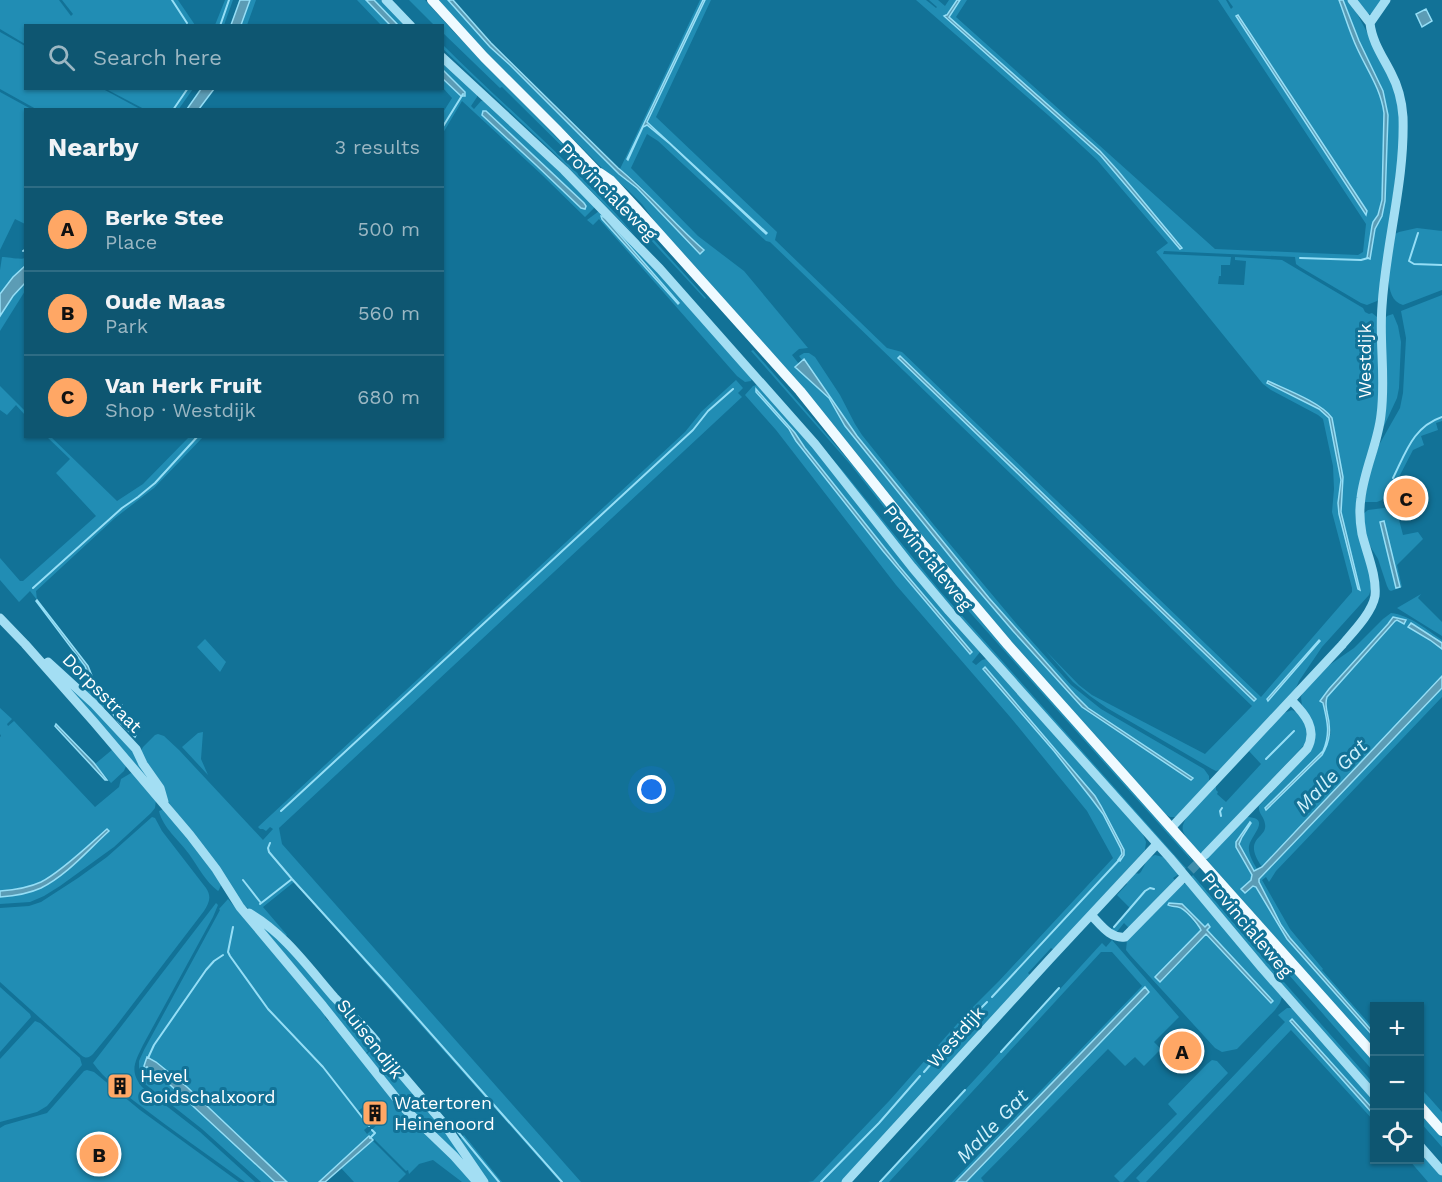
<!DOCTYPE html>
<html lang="en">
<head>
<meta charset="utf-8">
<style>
	:root { --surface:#0e5671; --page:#1c5f79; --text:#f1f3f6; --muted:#9bb7c3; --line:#2e6c84; --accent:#ffa765 }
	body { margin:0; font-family:"Work Sans",sans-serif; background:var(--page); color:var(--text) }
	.controls { position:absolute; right:18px; bottom:18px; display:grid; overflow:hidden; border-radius:0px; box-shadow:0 2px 4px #0004 }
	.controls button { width:54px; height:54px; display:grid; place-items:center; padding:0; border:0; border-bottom:2px solid var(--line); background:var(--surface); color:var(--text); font:30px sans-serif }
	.you { position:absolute; left:652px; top:790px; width:21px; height:21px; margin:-15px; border:4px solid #fff; border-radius:50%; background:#1a73e8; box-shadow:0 0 0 9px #1a73e833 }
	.badge { display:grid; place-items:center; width:39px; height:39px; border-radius:50%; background:var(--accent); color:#111; font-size:20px; font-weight:700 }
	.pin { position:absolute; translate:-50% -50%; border:3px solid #fff; box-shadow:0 2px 6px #0006 }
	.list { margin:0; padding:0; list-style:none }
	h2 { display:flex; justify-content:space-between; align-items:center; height:78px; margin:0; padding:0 24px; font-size:26px }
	h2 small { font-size:20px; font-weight:400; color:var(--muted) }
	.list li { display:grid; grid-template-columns:39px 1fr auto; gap:18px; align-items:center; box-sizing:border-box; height:84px; padding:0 24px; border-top:2px solid var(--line) }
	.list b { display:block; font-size:22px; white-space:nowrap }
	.list p { margin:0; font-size:20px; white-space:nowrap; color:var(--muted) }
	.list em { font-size:20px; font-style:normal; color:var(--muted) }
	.icon { flex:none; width:33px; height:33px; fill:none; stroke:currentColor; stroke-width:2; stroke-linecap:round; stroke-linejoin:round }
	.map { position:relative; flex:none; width:1442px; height:1182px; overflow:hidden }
	.search { position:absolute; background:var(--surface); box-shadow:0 2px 4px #0004; left:24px; top:24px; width:420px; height:66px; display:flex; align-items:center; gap:15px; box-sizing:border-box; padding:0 21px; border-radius:0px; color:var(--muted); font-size:22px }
	.panel { position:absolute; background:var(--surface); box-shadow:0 2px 4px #0004; left:24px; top:108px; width:420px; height:330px; border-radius:0px }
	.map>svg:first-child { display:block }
	.green { fill:#218db4; fill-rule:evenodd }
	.water { fill:#5c9cb5; stroke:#95def6; stroke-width:1.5 }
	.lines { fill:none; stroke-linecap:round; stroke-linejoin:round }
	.stream { stroke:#95def6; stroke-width:2 }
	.minor-tunnel { stroke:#418eac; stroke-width:9; stroke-dasharray:9 4.5; stroke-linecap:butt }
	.minor { stroke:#a3def3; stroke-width:9 }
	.major { stroke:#effaff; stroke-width:10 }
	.labels { text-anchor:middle; stroke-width:6; stroke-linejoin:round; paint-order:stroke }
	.street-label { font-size:18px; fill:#fff; stroke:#127297 }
	.poi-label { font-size:18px; fill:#fff; stroke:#127297; text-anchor:start }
	.water-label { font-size:20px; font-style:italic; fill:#d0f1fc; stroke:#127297 }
</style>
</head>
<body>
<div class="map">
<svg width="1442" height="1182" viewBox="0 0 1442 1182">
	<rect width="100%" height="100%" fill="#127297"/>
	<path class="green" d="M0,0H59L71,16L73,14L62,0H178L195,25L26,26L25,44L0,29Z
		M225,0H233L224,25H215Z
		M250,0H256L247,25L241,26Z
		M357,0H366L390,25H381Z
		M374,0H381L406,25H398Z
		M409,0H425L452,30L627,210L706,298L705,299L593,177L502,87L500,88L443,33L442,26L434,25Z
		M437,0H448L490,47L510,65L619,174L637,188L700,254L690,238L636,182L620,169L700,0H703L627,159L628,160L643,127L647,125L670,144L765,233H767L647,122L705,0H711L656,117L777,232L775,240L887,348L902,352L1261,697L1352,592V588L1332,512L1334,489L1333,466L1323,419L1318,415L1271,390L1263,384L1156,252L1168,243L1097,160L1056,122L916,0H926L936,8L937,7L929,0H938L945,6L949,0H957L947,16H945L1101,156L1182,248L1107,159L948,17L960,0H967L956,17L1215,249L1358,255L1363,252L1366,224L1218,0H1226L1231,9L1233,7L1228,0H1339C1345,16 1350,33 1358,48C1367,70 1381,89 1384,113L1382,200L1378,216L1373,222L1372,226L1367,257H1370L1375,229L1382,216L1385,201L1388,115L1380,83L1359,41L1343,0H1350L1391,78L1400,114L1399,152L1379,299L1377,301L1367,305L1361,303L1300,267L1296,264L1295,257L1164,251L1163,254L1231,257L1230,265H1221V276H1219L1218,284L1244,285L1246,261L1235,260V257L1282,260L1363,308L1365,312L1369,314L1372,313L1377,317L1380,389L1378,420L1360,488L1371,581V589L1369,595L1322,647L1299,681L1295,690L1222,769L1216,771L1212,769L1107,708L1090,696L1073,682L1045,650L1079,685L1092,695L1205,754L1252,706L770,242L766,241L658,141L647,134L631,168L698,236L744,271L808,348L799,349L792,355L799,364L795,367L829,398L845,425L965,575L1013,631L1082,707L1191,780L1192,778L1088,708L1075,695L989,598L857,436L805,359L802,360L799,356L804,353H809L815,357L840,395L855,424L862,435L934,525L1015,622L1071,685L1101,709L1204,769L1209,776V781L1176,817H1170L1165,814L1040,676L932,547L842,436L666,237L642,204L628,190L602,168L480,46ZM1239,15L1366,211V214L1237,16ZM899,357L1256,699L1254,701L898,359ZM1268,381C1285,389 1322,403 1332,418L1343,477L1341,512L1360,589H1358L1339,514L1338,503L1341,480L1329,418L1319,409L1268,383ZM1320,641L1268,700L1267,699L1308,652Z
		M1355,0H1383L1373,13L1370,14L1366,13Z
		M0,32L25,46L26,88L103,89L140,109H36L0,89Z
		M443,45C507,109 578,167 636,237L556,155L443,49Z
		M443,61L477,93V97L471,106L474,109L481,101H485L594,204V208L585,217L541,174L462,101L443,133L442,114L452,98L443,88V79L461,96L464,97L466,94L443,70ZM482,111H486L583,202L585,206V208H580L536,165L482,115Z
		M106,89H193L178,110L144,109Z
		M0,92L31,109L26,110L25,224L15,219L0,250Z
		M599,211L654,267L752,378L751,381L745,382L737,376L599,219L593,225L587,220ZM602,216L679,304L675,301L602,219Z
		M1417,228L1442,231V290L1403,305C1379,298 1392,253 1395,234L1399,232Z
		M2,257C8,257 21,260 25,258V266L13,277L0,294V270Z
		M25,283V291L0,331V316L13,296Z
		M1442,295V421L1436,423L1438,430L1421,436L1424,445L1413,450L1399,477L1390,486L1382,500L1377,502H1365L1367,483L1379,445L1400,408L1403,393L1406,338L1401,311Z
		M1393,314L1398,326L1401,342L1399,388L1397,398L1384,426H1383L1385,319L1387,316Z
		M753,350L852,464L931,562L999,642L1187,853L1192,861L948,588L850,464L751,351Z
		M736,380L743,388L738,393L742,397L279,828L282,844L581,1182H560L294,882L263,907L287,935L285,937L266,919L243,905L167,800L148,767L141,751L143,747L155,735L158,734L164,736L179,750L263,840L273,829L270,827L266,831L263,829H260L258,827L685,432L701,412Z
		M757,385L804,436L980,652L972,662L976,665L982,660L986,659L1142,832L1146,842L1145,850L1054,950L1051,948L1028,973L1031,976L842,1182H808L813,1181L890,1100L965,1015L999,981L1113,858L1087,811L1011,718L896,585L776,430L745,395L753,386ZM757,390L795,433L805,448L883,546L972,651L971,653L883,551ZM985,667L1095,796L1124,850V855L1119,861L1118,859L1122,854L1121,849L1103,814L1091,798L1054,751L984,669Z
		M0,386L25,411V415L16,405L7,415L0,410Z
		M47,437H51L117,501L143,484L189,437H203L154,488L115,518L36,591L37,600L30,591L19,602L0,580V558L20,581H23L96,516L56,473L70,459Z
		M826,452L843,471L940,591L1186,868L1184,870L955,611L907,555Z
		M1392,507L1396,509L1397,512L1403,535L1418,532L1423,539L1397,565L1402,587L1391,591L1389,590L1387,586L1378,559L1367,541L1363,514L1368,510Z
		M1421,594L1418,598L1442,622V636L1397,608Z
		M1391,613C1410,615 1427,630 1442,640V643L1433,636L1409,627L1430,640L1442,649V676L1262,867C1241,837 1268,839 1265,824C1264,816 1258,814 1259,806L1307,755L1315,728L1311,718L1302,706L1301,697L1303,692L1325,668L1354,648L1383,619ZM1393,618L1406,621L1404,623L1397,620L1395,621L1327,697L1325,702L1331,732L1326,749L1315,763L1266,810L1265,809L1322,752C1332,735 1327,720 1322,702L1320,701Z
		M205,639L226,662L220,672L197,647Z
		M72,650L85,666L96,693L107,707L105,708L101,707L83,691L90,686L72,652Z
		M48,664L132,746L157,790Z
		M1442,688V697L1276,871L1269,882L1266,877L1262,880L1290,929L1323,969L1322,970L1374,1029V1033L1290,938L1281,925L1259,882V879Z
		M0,708L12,719L7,724L8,726L14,721L95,807L119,787L121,779L131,773L134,774L156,800L155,808L151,813L114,847L60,886L44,896L30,902L0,904V897C14,896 28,894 41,888C66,876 89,850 109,831L107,829C89,844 61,873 41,882C28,888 14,889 0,891V737L1,736L0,734Z
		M1292,710C1306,716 1308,729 1306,743L1201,854C1195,847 1186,840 1183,831C1179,819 1207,794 1215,785L1216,786V790L1218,792L1217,794L1226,802L1261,764L1248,750L1281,714Z
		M203,732L201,759L208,775L182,747L198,733Z
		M113,749L126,766L124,771L111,783L95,764Z
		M164,809L202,855L221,885L219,890L218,891C205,881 199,868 189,854C179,840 163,828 159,811Z
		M152,817L155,818L162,831L206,888C212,897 209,903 204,911L116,1026L93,1054C89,1058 86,1059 81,1055L0,982V908L29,906L41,902L78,878L107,857Z
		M1247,817C1272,818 1251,835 1249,846C1248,854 1253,862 1257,869L1254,872L1239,844L1242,837L1251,824L1249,822L1236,842V847L1252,875L1251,880L1242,890L1245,893L1253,886L1257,888L1287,939L1374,1037V1049L1206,859Z
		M1155,855L1163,857L1179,874L1173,878L1175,880L1129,928L1124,923L1116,933L1111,930L1130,908L1117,895L1127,884L1126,883C1129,880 1130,877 1133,875C1139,871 1138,877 1142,870C1147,862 1144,860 1155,855Z
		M1200,868L1374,1062V1072L1289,975Z
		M1193,875L1283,981L1374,1084V1090L1301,1009L1191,877Z
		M1186,882L1282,997L1280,1003L1275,1010L1237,1049L1222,1052L1215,1048L1130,955L1126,950L1127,940L1183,883L1185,884ZM1176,903L1186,908L1205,927L1208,925L1210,926L1207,930L1273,1001L1271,1002L1206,935L1202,937L1159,981L1156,978L1201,930L1182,908L1170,907V904Z
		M228,899L326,1015L325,1017L328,1021L331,1020L473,1182H462L433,1160L419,1164L409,1174L408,1170L406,1171L374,1139L372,1140L369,1136L319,1182H287L187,1087L151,1058L147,1057L145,1065L147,1067L167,1082L275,1182H261L202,1129L145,1084L139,1073V1061L144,1050L220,910L219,909ZM373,1100L383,1113L376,1119L379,1123L367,1134L364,1130L370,1125L358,1111Z
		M216,903L218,905L213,917L143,1045C135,1062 129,1071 142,1087L200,1132L255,1182H245C210,1156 173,1131 138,1104C124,1093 103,1078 93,1063Z
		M255,918L273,932L376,1044L365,1054Z
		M1112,940L1179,1017L1154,1042L1161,1049L1144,1066L1135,1057L1125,1066L1108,1049L981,1178L984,1182H966L1149,992L1145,987L956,1182H952L1142,986L1112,952H1101L889,1182H880L1059,988L1060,989L1102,943L1106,947Z
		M0,987L30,1014L31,1017L0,1052Z
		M1287,1008H1291L1293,1009L1312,1032L1327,1047L1374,1100V1121L1291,1030L1146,1182H1140L1136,1178L1285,1022L1278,1015Z
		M35,1021L40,1023L80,1058L82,1065L47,1106L37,1112L0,1122V1059Z
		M370,1051L377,1059L380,1057L416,1092L482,1182L408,1108L366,1055Z
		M1212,1060L1217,1061L1228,1073L1123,1182H1120L1114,1176L1177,1114L1168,1104L1207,1064Z
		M87,1070L94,1072L140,1110L239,1182H0V1128L5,1125L47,1113L84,1071Z
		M1420,1087L1442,1112V1125L1420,1100Z
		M1420,1113L1442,1138V1147L1420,1122Z
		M464,1135L502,1182H486L460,1139Z
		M372,1140L406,1174L398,1182H354L341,1168Z
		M1420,1151L1442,1176V1182H1428L1409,1160H1420Z"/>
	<path class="water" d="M240,0H250L241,25H231Z
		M366,0H374L398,25H390Z
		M448,0H453L491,43L618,168C649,193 674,224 704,250L700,254L637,188L619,174L510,65L490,47Z
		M703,0H705L647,122L767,233L766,234L670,144L647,125L643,127L628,160L627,159Z
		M957,0H960L949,17L1100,151L1118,171L1182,248L1180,249L1101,156L944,16L946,15H947Z
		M1339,0H1343L1359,41L1383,91L1388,115L1385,201L1382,216L1375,229L1370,259L1367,258L1372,226L1373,222L1378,215L1382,200L1384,113C1381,89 1367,70 1357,48C1350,33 1345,16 1339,0Z
		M1426,9L1432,21L1422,27L1416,14Z
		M1238,15L1367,211L1366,215L1236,16Z
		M443,70L465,92V96H461L443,79Z
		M201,89H214L199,109H187Z
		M483,111H486L584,203L586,206L585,209L581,208L536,165L482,115Z
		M601,216H602L606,219L679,303L678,304L602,219Z
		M25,266V283L13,296L0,316V294L13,277Z
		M900,356L1256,699L1254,701L898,358Z
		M804,359L857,436L989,598L1075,695L1088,708L1193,778L1191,780L1082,707L1013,631L965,575L845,426L829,398L795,367Z
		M1268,381C1285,389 1322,403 1332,418L1343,477L1341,512L1360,590L1358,589L1339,514L1338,503L1341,480L1329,418L1319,409L1267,383Z
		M756,389L795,433L805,448L899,566L972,652L970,654L883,551L796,441L789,429L756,392Z
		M1384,521L1400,587L1396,588L1380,522Z
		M37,600L88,666L96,686L109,705L136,735L135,737L119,722L96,693L85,666L36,601Z
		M1393,617L1406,620L1404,624L1397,620L1395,621L1327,697C1325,703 1326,706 1327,712C1331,728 1331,740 1322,755L1266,810L1265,808L1323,751C1331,733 1327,720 1323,703L1320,701L1329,689L1388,624Z
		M1411,623L1442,643V649L1430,640L1408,627Z
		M1319,640L1320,641L1268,701L1267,699Z
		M985,667L1095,796L1101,806L1124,850V855L1120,861L1118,860L1122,854L1121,849L1103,814L1091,798L1054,751L983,669Z
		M1442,676V688L1259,879V882L1281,925L1290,938L1374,1033V1037L1287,939L1256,887L1253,886L1245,893L1241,889L1251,880L1252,875L1236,847V842L1250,822L1251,823L1242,837L1239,844L1254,871L1262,867Z
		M56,724L94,763L107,780H105L55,726Z
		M107,829L109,831C88,850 67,875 41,888C28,894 14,896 0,897V891C14,890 28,888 41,882C61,872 90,844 107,829Z
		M1169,903L1182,904L1205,927L1208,924L1210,927L1207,930L1273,1001L1271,1003L1206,934L1160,982L1155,977L1201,930C1198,924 1185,908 1178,907C1175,906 1171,907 1168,905Z
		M1145,987L1149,992L966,1182H956Z
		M1292,1019L1374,1110V1115L1290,1021Z
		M147,1057L156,1062L187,1087L287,1182H275L167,1082L147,1067L145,1068L144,1066Z
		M369,1136L373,1140L325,1182H319Z"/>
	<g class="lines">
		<path class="stream" d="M172,0L187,23
			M220,26L229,0
			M173,110L188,88
			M442,128L463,94
			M1418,233L1409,261L1414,264L1442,265
			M23,251L26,249
			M1300,258L1361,260L1368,258
			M1393,478C1406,452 1413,427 1442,417
			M33,588L122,508L138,497L155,483L198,436
			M113,712L122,705
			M1266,759L1294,731
			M281,811L693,430L708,411L733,389
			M1221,816L1220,811L1222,808
			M292,879L388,985L562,1182
			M243,880L261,903
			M260,904L292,879L269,852L268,848L270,843
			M233,927L228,952L230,956L268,1009L323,1067L369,1126
			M1114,927L1145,891L1150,888L1154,889
			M992,997L1120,859
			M972,1017L987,1002
			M1001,1052L1059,988
			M148,1058L154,1045L206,970L214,961L223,955
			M924,1072L967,1023
			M458,1132L499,1182
			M370,1138L375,1133L372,1130
			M821,1182L879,1123L920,1076
			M880,1182L965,1090"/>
		<path class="minor-tunnel" d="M1181,880L1204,857"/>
		<path class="minor" d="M386,0L411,26
			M1352,0L1370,23
			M442,57L564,170L660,269L815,444L912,567L949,611L1170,858L1262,968L1374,1095
			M0,618L25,644L94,722L190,835L216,869L240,907L323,1006L404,1108L454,1156L477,1182
			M48,662L94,704L136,749L143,764L160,788L164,802
			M1171,828L1342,645C1352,633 1372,613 1375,596C1377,576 1367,554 1362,534C1360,523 1359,510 1361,498C1364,470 1378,443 1381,415C1386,378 1379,342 1382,306C1386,242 1405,181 1403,117C1402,102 1398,86 1391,73C1383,57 1372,42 1370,23L1386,0
			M1205,855L1307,749C1318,729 1305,714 1291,700
			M249,913C284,933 308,967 334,997C348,1012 363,1025 376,1041
			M1091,915C1101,925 1110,939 1125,937L1181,880
			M393,1064L445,1125L484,1182
			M1420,1146L1442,1171
			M846,1182L1049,960L1157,844"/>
		<path class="major" d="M432,0L484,57L557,130L604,179
			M600,173L610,180L636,208L800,391L921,542L1008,645L1374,1055
			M1420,1106L1442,1131"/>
	</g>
	<defs>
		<symbol id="building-square" viewBox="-11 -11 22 22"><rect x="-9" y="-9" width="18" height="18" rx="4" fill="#ffa765" stroke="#127297"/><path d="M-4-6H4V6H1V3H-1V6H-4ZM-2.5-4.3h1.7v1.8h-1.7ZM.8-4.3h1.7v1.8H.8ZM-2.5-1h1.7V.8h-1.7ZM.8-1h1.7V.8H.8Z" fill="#111"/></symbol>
	</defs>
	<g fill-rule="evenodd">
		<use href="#building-square" x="105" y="1071" width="30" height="30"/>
		<use href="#building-square" x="360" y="1098" width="30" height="30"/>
	</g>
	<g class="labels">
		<g class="street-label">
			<text transform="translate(608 192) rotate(45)" y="6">Provincialeweg</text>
			<text transform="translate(1365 361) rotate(-90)" y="6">Westdijk</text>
			<text transform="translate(928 558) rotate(51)" y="6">Provincialeweg</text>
			<text transform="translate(102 693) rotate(45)" y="6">Dorpsstraat</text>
			<text transform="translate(1247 925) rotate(50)" y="6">Provincialeweg</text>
			<text transform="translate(956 1037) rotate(-48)" y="6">Westdijk</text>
			<text transform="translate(370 1039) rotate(52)" y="6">Sluisendijk</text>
		</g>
		<g class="poi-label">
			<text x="140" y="1082">Hevel<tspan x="140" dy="21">Goidschalxoord</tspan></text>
			<text x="394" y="1109">Watertoren<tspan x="394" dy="21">Heinenoord</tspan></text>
		</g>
		<g class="water-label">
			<text transform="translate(1331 776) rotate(-46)" y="7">Malle Gat</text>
			<text transform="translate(992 1126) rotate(-46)" y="7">Malle Gat</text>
		</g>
	</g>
</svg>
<div class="controls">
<button>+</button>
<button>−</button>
<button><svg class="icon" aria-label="locate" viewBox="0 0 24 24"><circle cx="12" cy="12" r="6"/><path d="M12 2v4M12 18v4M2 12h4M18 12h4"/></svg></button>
</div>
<div class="you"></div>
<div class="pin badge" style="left:1182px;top:1051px">A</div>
<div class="pin badge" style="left:99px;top:1154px">B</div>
<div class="pin badge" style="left:1406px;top:498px">C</div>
<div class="search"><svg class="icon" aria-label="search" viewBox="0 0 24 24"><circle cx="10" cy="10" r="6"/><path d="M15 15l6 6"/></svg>Search here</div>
<section class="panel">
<h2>Nearby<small>3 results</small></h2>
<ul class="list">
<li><span class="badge">A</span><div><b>Berke Stee</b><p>Place</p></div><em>500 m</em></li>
<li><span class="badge">B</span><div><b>Oude Maas</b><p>Park</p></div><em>560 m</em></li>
<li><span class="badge">C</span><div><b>Van Herk Fruit</b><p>Shop · Westdijk</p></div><em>680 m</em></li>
</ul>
</section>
</div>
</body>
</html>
